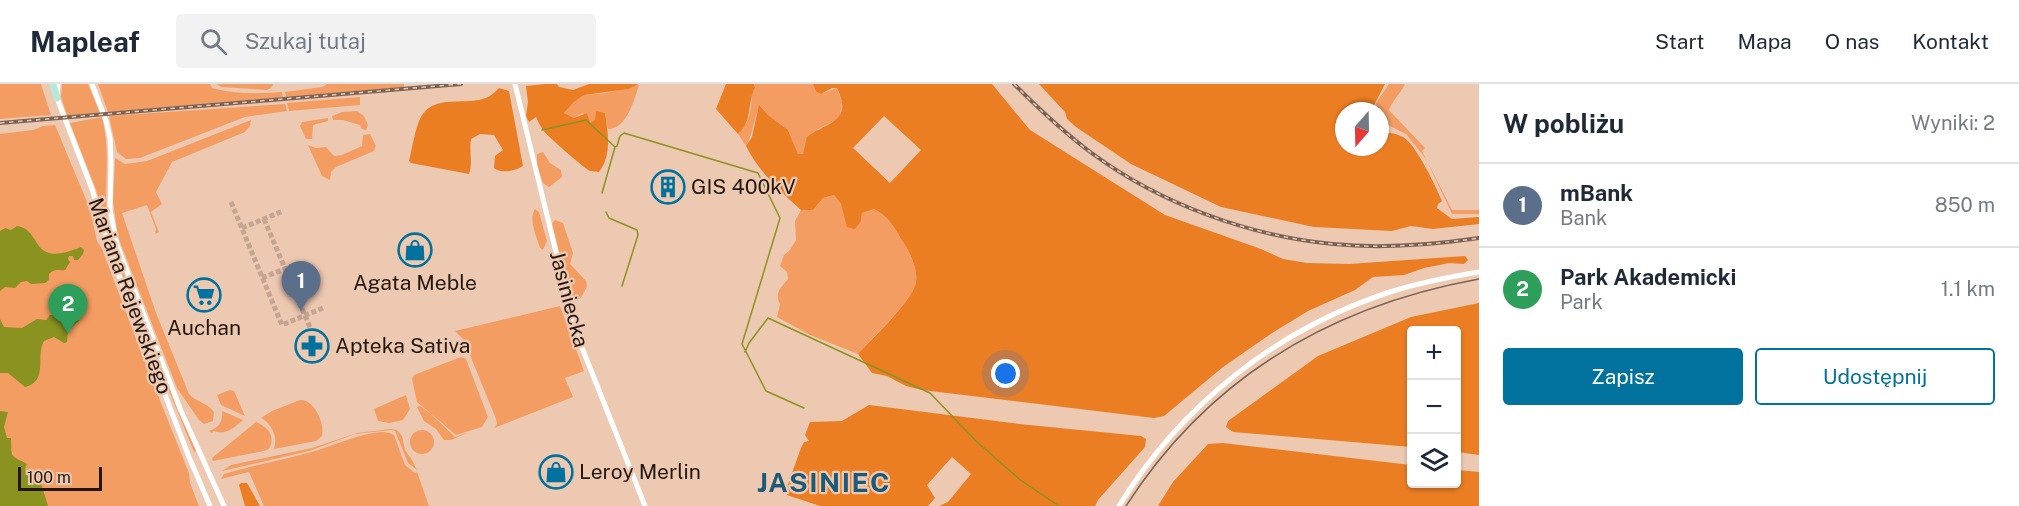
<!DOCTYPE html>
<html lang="pl">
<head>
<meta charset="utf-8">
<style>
	:root { --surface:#fff; --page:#f2f2f3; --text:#1f2937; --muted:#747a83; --line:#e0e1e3; --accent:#00729d }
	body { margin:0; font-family:"Public Sans",sans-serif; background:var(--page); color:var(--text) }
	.controls { position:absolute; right:18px; bottom:18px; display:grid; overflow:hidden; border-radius:6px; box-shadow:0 2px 4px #0004 }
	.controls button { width:54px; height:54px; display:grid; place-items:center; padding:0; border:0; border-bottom:2px solid var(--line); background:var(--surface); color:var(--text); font:30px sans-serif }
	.compass { position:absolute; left:1335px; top:18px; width:54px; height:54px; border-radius:50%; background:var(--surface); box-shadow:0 2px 4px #0004; rotate:200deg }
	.scale { position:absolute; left:18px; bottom:15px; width:84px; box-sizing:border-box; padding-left:6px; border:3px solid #23160e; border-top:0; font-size:16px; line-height:21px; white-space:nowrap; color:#23160e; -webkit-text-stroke:4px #eec9b2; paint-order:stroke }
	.you { position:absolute; left:1006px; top:290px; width:21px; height:21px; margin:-15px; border:4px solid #fff; border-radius:50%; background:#1a73e8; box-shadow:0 0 0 9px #1a73e833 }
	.badge { display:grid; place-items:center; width:39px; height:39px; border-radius:50%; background:var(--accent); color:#fff; font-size:20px; font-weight:700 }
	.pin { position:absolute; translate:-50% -50px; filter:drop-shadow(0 2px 3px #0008) }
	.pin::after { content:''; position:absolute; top:32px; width:21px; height:18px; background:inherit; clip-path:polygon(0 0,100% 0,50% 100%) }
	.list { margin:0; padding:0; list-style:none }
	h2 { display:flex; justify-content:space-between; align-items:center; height:78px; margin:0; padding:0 24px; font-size:26px }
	h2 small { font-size:20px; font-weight:400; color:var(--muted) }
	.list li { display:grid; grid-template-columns:39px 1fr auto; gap:18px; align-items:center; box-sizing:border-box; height:84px; padding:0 24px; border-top:2px solid var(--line) }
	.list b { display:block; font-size:22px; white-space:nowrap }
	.list p { margin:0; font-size:20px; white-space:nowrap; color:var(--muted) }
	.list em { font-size:20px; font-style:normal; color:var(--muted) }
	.actions { display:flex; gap:12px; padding:18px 24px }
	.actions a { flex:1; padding:14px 0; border:2px solid var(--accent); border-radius:6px; text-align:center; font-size:21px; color:var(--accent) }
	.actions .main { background:var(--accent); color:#fff }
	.icon { flex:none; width:33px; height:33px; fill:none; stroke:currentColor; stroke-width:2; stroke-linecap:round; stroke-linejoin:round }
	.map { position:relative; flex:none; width:1479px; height:422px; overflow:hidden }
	header { display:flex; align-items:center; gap:36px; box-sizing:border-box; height:84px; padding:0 30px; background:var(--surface); border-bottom:2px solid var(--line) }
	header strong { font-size:28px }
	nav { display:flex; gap:33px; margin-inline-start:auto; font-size:21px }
	.search { width:420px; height:54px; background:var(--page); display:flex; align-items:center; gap:15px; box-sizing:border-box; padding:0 21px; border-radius:6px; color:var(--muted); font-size:22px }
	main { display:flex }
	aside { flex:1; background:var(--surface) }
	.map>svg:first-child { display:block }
	.green { fill:#f49d63 }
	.forest { fill:#eb7d22; fill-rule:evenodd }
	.water { fill:#8b9320 }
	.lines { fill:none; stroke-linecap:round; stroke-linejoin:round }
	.stream { stroke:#8b9320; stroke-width:1.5 }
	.minor-tunnel { stroke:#c5a591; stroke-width:5; stroke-dasharray:5 2.5; stroke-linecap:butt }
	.minor { stroke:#fff; stroke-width:5 }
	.major { stroke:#b6e9da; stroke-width:7 }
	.tram { stroke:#7a6355; stroke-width:1.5 }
	.rail-casing { stroke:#7a6355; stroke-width:4 }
	.rail { stroke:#eec9b2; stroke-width:1.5; stroke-dasharray:4.5; stroke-linecap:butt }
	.labels { text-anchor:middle; stroke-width:4.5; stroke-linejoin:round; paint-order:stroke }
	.poi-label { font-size:21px; fill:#23160e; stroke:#eec9b2; text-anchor:start }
	.street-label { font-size:21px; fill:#23160e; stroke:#eec9b2 }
	.district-label { font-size:27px; font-weight:bold; letter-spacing:1.5px; fill:#1b5b79; stroke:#eec9b2 }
</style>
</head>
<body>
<header>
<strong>Mapleaf</strong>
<div class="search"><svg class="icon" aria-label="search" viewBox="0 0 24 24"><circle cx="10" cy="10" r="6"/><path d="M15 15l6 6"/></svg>Szukaj tutaj</div>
<nav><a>Start</a><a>Mapa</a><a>O nas</a><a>Kontakt</a></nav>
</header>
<main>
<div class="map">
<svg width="1479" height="422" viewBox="0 0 1479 422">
	<rect width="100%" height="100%" fill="#eec9b2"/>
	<path class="green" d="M0,0H41L51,31L0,35Z
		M62,0H88L100,29L67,31L61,13Z
		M98,0H210L212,4C235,10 258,10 282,8L283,13L108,28Z
		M216,0H273L272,3L267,6L221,3Z
		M327,0H404V3L286,13L285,8L322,3Z
		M754,0H813L816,8L821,10L837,4L842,18L840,32L836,36L818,45L803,70H798L788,46L768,31L760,22C753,35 754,49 746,62L738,50C745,45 750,32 751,23C752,15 750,11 755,4Z
		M1389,0H1405C1400,10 1393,16 1389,26L1425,64L1422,67L1452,126H1479V130H1452L1426,75L1406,50L1380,37V27H1378L1376,19Z
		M639,1C634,16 627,45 608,45L605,29L590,40L583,29L574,34L564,29L574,18L584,11L606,9Z
		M360,13V21L289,27L287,19Z
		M285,20L287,27L245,33L140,74L126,75L117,68L109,32Z
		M357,27L364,32L368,41L366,46L362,45L360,41L343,36H333L332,32L342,28Z
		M102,33C111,70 104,96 107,131C109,149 114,165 120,181L196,367L194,368L166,299L156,280L119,182L95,103L70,39Z
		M328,34V37L313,41L312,55H306L300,42L302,38Z
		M251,36L250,42L245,48L172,78L156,108L162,120L151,128L159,148L155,150L156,145L147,121L122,129L156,229L189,310C196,318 208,319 214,328L213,337L204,340L199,336L177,304L118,153L113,118L115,74L125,80L147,77Z
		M55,41L90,125L97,157L102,165L151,294L189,389L190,399L199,422H0V50L33,46L43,42Z
		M370,50L376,62L374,67L336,83L331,88L330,96L322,92L308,61L316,64L326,63L334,72L342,71L362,62L363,51Z
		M543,68L550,79L561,86L562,93L549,103L543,99L537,82V70Z
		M834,111L841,120L845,131L861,137L862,129L874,125C887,131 894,142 901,155C909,166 918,184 916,198C914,215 871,255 858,270L810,251L777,233L780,220C774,210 781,203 788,195L787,188L780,182L784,171L790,166L796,156L795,137L801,126H813L823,114Z
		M535,125L539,128L547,157L543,166L540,164C537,153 528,136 535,125Z
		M555,136L563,139L573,169L570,180L586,197L587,203L580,215H574L568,204L552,139Z
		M560,222L584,287L565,294L573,313L494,344L497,340L496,335L464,256L455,247Z
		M461,273L466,275L488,333L482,343L456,351L417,318L412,295L414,291Z
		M230,306L234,307L245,332L221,321L217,311Z
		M406,311L410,325L403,336L389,339L378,337L374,325Z
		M300,316C314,315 325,339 322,352L316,357L274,365C278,353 272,340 261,334L272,327Z
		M420,322L431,330L455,353L470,348L451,356H444L436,345L424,337L417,323Z
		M222,327L243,336C234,344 226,351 214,347L212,349L209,347C219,344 223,338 222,327Z
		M256,338C268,343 276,352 269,365L264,367L213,377L212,374Z
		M391,345L397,346L402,352L405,366L412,376L417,386L408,379L395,347L392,346L355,350L309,367L222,387L231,381L312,364L357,349Z
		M410 358a12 12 0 1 1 24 0a12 12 0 1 1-24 0Z
		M382,348L390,349L394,351L405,381L415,389L417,388L429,422H264L249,388L221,395L224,390C254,381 284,376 315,367C338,360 358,350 382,348Z"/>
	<path class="forest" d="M545,0H557L559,3L573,6L589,0H639L628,5L584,11L574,18L564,29L574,34L587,29L590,39L595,36L596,27L605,29C608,48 612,72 599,88C599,88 591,87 590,87C585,85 546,51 543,46C540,42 538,37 536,33L529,38L526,32L528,18L526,2Z
		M726,0H754L755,4C747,17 753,38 738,50L716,25Z
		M813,0H992L1030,46L1165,131L1261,165L1283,175L1307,179L1349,180L1465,172L1468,176L1464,180L1449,179L1424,184L1404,191L1373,193L1355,206L1308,227L1272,249L1223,283L1164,332L1154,334L922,306L906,302L887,292L872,289L858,270C871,256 914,215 916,198C918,184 909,166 901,155C894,142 887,131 874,125L862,129L861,137L855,145L847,143L841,120L834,111L823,114L813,126H801C780,107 759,88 746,62L752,53L759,21L768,31L788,46L798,70H803L807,53C829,37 853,38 837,4H832L821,10L816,8ZM884,32L921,66L890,99L853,64Z
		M1039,0H1385L1371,27H1344V63H1380V49C1388,48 1396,49 1403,53C1416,60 1436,103 1442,117L1438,120L1437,124L1452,135L1479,133V140L1433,145L1411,142L1392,147L1314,143L1221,123L1131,80L1076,43L1067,35L1065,28Z
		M499,4L509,7L523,82C516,87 501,90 494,84L495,72L503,66L494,51L480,50L471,55C469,67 473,80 469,90L411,79L409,77C412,65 414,51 418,40C430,6 464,24 488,13C492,11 496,7 499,4Z
		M1479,219V371L1457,368L1456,246H1412L1411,363L1233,348L1226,343L1228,337L1318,272L1411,233Z
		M869,321L1019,340L1141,352L1146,355L1145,363L1098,416L1095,422H939L948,418L971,390L952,373L927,401L935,414L928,422H820L787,411V403L801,364L804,358L809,357L805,351L810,338L842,337Z
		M1223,359L1411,381L1412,400H1456L1457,386L1479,388V422H1158L1173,398L1208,360Z
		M241,399H247L260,422H245L239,401Z"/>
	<path class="water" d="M17,142C44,146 28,185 81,163L84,166L83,170L78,176H74L73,172H69L68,175L70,178L65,186C58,187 56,184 49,190V196L45,199L31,200L27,197L21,198L15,204L5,203L0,207V147L5,144L11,146Z
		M66,228L71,235L80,236L68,247L67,258L64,259L54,253L44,257C35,272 49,297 25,303L8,289H0V235L4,243L22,244L37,235L46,236L50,231H54L60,233Z
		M0,327L8,328L4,343L7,354H11C12,375 9,370 27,380L25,385L29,392L41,399L48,422H0Z"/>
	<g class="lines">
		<path class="stream" d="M542,46L586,36L615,63L617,62L620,52L624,49L758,89L780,134L742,260L766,307L804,324
			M602,109L615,63
			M606,128L609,134L637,146L638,151L622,202
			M745,268L749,259L768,234L930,309L976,357L1019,395L1059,422"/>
		<path class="minor-tunnel" d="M231,118L282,241L323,224
			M264,135L320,267
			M242,144L283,127
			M262,194L297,180"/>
		<path class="minor" d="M58,0L57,14L92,105L115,181L189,373L210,422
			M92,0L106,37L110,54L111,77L110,126L117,161L181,327L224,422
			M515,0L575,246L645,422
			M1119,422C1181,321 1277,245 1390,208C1419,199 1449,193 1479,188"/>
		<path class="major" d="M53,0L57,14"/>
		<path class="tram" d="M1126,422C1209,293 1330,222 1479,195"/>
		<defs>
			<path id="rail" d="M1014,0C1039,25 1064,49 1093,70C1161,120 1249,152 1333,160C1382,165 1431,161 1479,154
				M0,39L461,0"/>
		</defs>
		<use href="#rail" class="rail-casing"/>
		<use href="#rail" class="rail"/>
	</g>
	<defs>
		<symbol id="building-ring" viewBox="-11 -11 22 22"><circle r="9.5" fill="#eec9b2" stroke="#00729d" stroke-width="1.5"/><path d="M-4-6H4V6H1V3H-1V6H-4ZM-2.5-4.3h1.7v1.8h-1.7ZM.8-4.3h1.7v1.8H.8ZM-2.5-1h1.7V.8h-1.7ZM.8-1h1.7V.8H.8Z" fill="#00729d"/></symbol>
		<symbol id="shop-ring" viewBox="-11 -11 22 22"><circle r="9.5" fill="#eec9b2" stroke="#00729d" stroke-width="1.5"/><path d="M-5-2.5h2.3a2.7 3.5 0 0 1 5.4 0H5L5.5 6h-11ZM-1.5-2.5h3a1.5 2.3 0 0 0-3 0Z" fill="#00729d"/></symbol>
		<symbol id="supermarket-ring" viewBox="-11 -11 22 22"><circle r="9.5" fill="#eec9b2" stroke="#00729d" stroke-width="1.5"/><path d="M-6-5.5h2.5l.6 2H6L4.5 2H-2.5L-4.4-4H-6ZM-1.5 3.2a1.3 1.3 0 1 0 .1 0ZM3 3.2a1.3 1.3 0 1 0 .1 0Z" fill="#00729d"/></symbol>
		<symbol id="pharmacy-ring" viewBox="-11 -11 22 22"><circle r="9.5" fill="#eec9b2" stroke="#00729d" stroke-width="1.5"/><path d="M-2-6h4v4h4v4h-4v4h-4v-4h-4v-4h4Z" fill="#00729d"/></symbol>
	</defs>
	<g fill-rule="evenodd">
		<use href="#building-ring" x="649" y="84" width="38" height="38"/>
		<use href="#shop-ring" x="396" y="147" width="38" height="38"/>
		<use href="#supermarket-ring" x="185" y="192" width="38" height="38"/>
		<use href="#pharmacy-ring" x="293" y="243" width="38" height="38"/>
		<use href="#shop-ring" x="537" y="369" width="38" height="38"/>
	</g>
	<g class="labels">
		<g class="poi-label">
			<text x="691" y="110">GIS 400kV</text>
			<text x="415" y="206" text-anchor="middle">Agata Meble</text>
			<text x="204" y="251" text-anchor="middle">Auchan</text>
			<text x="335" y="269">Apteka Sativa</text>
			<text x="579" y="395">Leroy Merlin</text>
		</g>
		<g class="street-label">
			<text transform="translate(130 212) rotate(70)" y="7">Mariana Rejewskiego</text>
			<text transform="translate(569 215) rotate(75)" y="7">Jasiniecka</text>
		</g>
		<g class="district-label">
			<text x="824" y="408">JASINIEC</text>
		</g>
	</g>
</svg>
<div class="controls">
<button>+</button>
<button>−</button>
<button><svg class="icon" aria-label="layers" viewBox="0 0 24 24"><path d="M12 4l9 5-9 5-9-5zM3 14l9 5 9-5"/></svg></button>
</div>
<svg class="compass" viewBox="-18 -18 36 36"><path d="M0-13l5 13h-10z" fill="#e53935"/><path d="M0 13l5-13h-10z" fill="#747a83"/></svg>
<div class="scale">100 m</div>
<div class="you"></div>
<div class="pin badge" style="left:301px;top:227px;background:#5c6f8a">1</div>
<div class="pin badge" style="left:68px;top:250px;background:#2e9e5b">2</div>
</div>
<aside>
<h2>W pobliżu<small>Wyniki: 2</small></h2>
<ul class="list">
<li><span class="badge" style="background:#5c6f8a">1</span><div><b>mBank</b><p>Bank</p></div><em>850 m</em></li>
<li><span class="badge" style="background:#2e9e5b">2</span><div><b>Park Akademicki</b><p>Park</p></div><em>1.1 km</em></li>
</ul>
<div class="actions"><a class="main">Zapisz</a><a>Udostępnij</a></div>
</aside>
</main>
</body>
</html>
